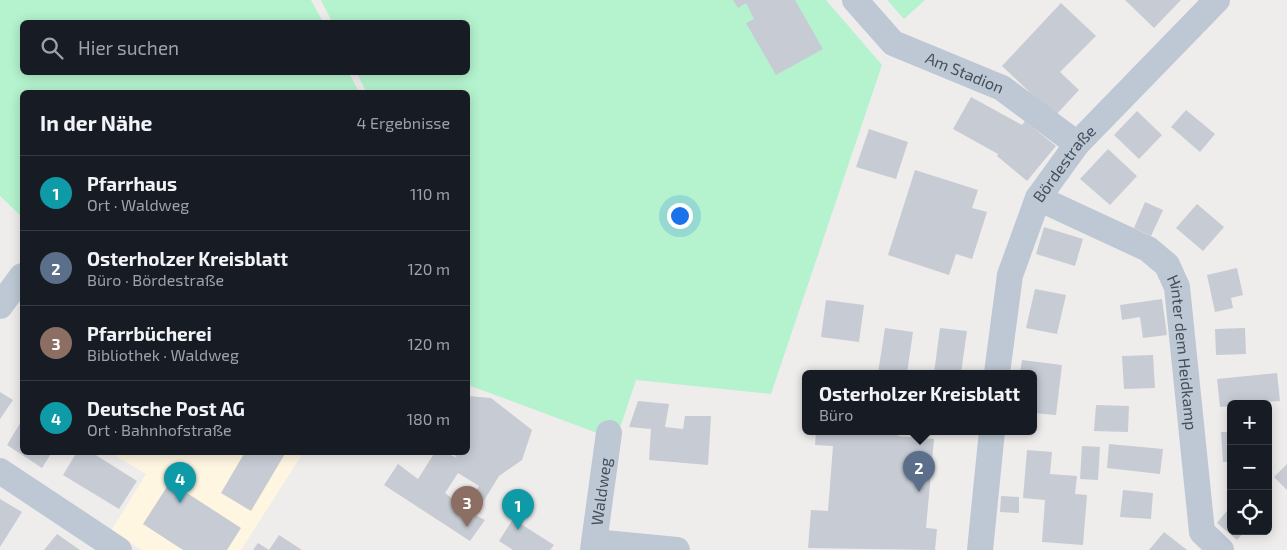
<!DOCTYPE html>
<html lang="de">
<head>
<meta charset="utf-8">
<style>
	:root { --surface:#171b24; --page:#20242c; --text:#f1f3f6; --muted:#9ea1a6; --line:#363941; --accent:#0466f1 }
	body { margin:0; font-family:"Exo 2",sans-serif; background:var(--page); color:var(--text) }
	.controls { position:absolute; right:15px; bottom:15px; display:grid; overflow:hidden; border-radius:8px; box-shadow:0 2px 12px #0003 }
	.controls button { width:45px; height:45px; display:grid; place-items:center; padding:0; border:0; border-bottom:1px solid var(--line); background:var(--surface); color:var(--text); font:25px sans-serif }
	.you { position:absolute; left:679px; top:215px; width:18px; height:18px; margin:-12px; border:4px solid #fff; border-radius:50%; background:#1a73e8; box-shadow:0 0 0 8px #1a73e833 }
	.badge { display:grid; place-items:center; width:32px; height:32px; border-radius:50%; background:var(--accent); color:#fff; font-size:16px; font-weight:700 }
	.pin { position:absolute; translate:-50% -41px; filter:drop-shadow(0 1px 2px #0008) }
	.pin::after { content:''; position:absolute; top:26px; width:18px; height:15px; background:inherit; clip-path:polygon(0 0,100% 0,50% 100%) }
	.popup { position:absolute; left:802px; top:370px; width:235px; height:65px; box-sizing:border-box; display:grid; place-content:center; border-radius:8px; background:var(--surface); filter:drop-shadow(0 1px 4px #0005); font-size:16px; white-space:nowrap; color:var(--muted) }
	.popup b { font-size:19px; color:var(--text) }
	.popup::after { content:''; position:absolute; left:50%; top:100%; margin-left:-10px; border:10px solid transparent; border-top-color:var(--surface) }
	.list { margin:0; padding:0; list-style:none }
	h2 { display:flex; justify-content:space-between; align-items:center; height:65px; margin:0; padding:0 20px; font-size:21px }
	h2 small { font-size:16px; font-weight:400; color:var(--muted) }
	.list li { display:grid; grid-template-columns:32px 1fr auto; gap:15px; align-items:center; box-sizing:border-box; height:75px; padding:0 20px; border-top:1px solid var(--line) }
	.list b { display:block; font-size:19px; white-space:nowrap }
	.list p { margin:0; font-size:16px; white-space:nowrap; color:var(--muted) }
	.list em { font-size:16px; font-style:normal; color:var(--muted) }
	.icon { flex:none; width:28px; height:28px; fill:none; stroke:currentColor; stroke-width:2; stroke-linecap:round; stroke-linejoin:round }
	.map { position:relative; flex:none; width:1287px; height:550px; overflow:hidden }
	.search { position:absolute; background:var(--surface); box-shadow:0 2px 12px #0003; left:20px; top:20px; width:450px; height:55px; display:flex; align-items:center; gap:12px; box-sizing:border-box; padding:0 18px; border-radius:8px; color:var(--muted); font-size:19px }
	.panel { position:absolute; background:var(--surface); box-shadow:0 2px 12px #0003; left:20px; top:90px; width:450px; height:365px; border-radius:8px }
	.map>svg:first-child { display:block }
	.commercial { fill:#fef6e1 }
	.green { fill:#b4f3ce }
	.building { fill:#c7cbd3; fill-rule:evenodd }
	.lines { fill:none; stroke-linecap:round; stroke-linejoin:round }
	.minor { stroke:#bdc8d4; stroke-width:26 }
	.labels { text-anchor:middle; stroke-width:5; stroke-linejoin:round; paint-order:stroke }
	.street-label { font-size:16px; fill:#424f5c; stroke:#fff }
</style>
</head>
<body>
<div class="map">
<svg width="1287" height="550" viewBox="0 0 1287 550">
	<rect width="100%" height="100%" fill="#efecec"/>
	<path class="commercial" d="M111,453H303L241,550H142L111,531L146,474Z"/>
	<path class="green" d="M0,0H311L323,22H22V72L349,73L359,92H22V217L0,196Z
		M321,0H826L882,65L771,394L636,380L616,440L468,385V92H366L357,73L468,72V22H332Z
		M887,0H925L904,19Z"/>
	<path class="building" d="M733,0H795L823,49L776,75L746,23L754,19L746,3L738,8Z
		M1125,0H1181L1154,28Z
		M1061,3L1096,36L1060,72L1079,90L1055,116L1002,66Z
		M971,97L1022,125L1025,121L1056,146L1027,181L997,156L998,154L953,129Z
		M1186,110L1215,134L1200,152L1171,127Z
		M1137,111L1162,135L1139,159L1114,135Z
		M869,129L908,142L896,179L856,167Z
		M1108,149L1137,176L1110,205L1080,179Z
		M915,170L978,190L972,208L987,212L972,259L956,254L949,275L888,255Z
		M1145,202L1163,210L1151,236L1134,228Z
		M1197,204L1224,227L1203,251L1176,228Z
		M1044,227L1083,239L1075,266L1036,254Z
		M1237,268L1243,295L1231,298L1233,308L1215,312L1207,275Z
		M1035,289L1066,295L1057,334L1026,328Z
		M1162,299L1167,335L1143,338L1140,317L1122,320L1120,305Z
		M826,300L864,305L859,342L821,337Z
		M885,328L913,332L907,373H878Z
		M940,328L967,331L961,373H934Z
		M1245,328L1246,354L1216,355L1215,329Z
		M1153,355L1155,388L1124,389L1122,356Z
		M1022,360L1062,365L1056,415L1033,413V373H1020Z
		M1277,373L1280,401L1231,404V406L1220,407L1217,379Z
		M0,392L13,400L0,419Z
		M468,396L491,398L532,430L522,460L499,476L475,515L485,520L470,541L384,485L398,464L418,479L435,452H444L457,458L453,452H468ZM458,473L479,486L465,508L445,493Z
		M638,401L669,404L665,427L683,429L685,416H711L708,465L649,460L651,429L629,427Z
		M1096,405L1129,406L1128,432L1094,431Z
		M22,420V452H52L42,468L7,445Z
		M816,431H899L898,436L934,439L926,528L937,529L935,550L808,548L811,510L828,511L833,446L815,445Z
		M1221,432H1231V462H1223Z
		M1109,444L1163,449L1160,474L1107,468Z
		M1082,446L1100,447L1098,480L1080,479Z
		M1027,450L1052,452L1050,474L1077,476L1075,494L1087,495L1083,545L1042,542L1045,500L1023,498Z
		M77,452H91L137,481L119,509L63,475Z
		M245,452H286L251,511L221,493Z
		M1287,464V490L1274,477Z
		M170,482L241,528L227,550H183L143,524Z
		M1123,490L1153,493L1151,519L1120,517Z
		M1001,496L1019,497V513L1000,512Z
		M0,499L22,512L0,547Z
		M1231,506V531H1245L1237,540L1217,523Z
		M513,519L554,545L550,550H513L499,541Z
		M1164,532L1187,550H1149Z
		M57,534L80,550H44Z
		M279,535L302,550H269Z
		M258,543L269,550H253Z"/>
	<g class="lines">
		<g class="minor">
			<path id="s1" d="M855,0L893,43L1002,88L1077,144"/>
			<path id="s2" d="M1038,198L1148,249L1167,265L1177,287L1202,532L1221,550"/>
			<path d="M0,306L22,276"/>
			<path id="s3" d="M997,373L1010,275L1038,198L1077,144L1217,0"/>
			<path d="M0,471L119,550"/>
			<path d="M594,542L677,550"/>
			<path id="s4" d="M593,550L609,433"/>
			<path d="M980,550L992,431"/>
		</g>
	</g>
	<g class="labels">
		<g class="street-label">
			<text dy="6" stroke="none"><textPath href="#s1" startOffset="135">Am Stadion</textPath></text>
			<text dy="6" stroke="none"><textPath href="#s3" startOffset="224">Bördestraße</textPath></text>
			<text dy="6" stroke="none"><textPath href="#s2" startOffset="236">Hinter dem Heidkamp</textPath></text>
			<text dy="6" stroke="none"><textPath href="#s4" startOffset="59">Waldweg</textPath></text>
		</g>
	</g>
</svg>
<div class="controls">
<button>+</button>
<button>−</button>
<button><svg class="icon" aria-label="locate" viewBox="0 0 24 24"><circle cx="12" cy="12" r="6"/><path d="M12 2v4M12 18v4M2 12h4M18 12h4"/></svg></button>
</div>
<div class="you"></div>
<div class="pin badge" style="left:518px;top:530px;background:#0f9aa8">1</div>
<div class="pin badge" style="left:919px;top:492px;background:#5c6f8a">2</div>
<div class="popup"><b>Osterholzer Kreisblatt</b>Büro</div>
<div class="pin badge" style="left:467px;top:527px;background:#8d6e63">3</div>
<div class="pin badge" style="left:180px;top:503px;background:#0f9aa8">4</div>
<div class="search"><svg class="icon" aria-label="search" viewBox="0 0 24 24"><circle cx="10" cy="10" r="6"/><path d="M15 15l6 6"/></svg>Hier suchen</div>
<section class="panel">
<h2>In der Nähe<small>4 Ergebnisse</small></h2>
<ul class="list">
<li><span class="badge" style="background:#0f9aa8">1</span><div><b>Pfarrhaus</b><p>Ort · Waldweg</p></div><em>110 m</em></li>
<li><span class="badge" style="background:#5c6f8a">2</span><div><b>Osterholzer Kreisblatt</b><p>Büro · Bördestraße</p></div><em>120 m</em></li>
<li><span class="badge" style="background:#8d6e63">3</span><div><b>Pfarrbücherei</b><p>Bibliothek · Waldweg</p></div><em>120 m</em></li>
<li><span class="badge" style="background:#0f9aa8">4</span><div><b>Deutsche Post AG</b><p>Ort · Bahnhofstraße</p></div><em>180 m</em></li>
</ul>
</section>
</div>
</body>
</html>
